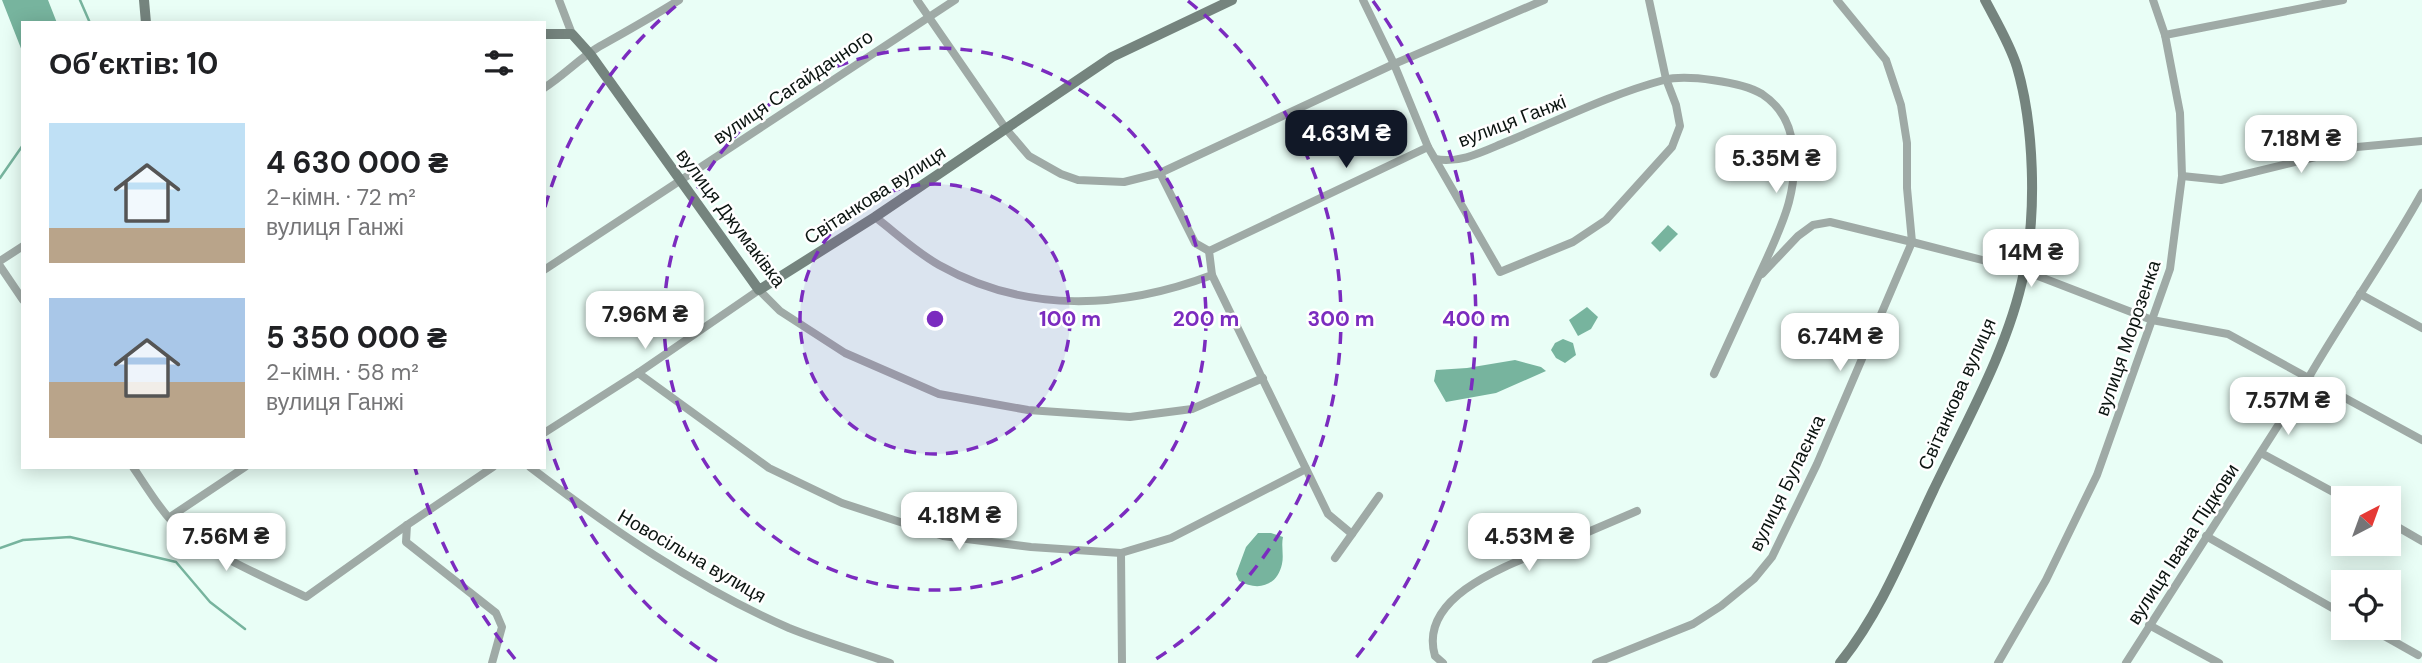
<!DOCTYPE html>
<html lang="uk">
<meta charset="utf-8">
<style>
:root{--surface:#fff;--page:#f2f2f2;--text:#202124;--muted:#757577;--accent:#111827}
body{margin:0;font-family:"DM Sans",sans-serif;background:var(--page);color:var(--text);height:100vh;display:flex;flex-direction:column;font-size:26px;white-space:nowrap}
*{box-sizing:border-box;margin:0}
p{font-size:23px;color:var(--muted)}
.icon{flex:none;width:38px;height:38px;fill:none;stroke:currentColor;stroke-width:2;stroke-linecap:round;stroke-linejoin:round}
.map{position:relative;flex:1;overflow:hidden}
.drawer{position:absolute;left:21px;top:21px;width:525px;height:448px;display:flex;flex-direction:column;background:var(--surface);border-radius:0px;box-shadow:0 4px 18px #0003}
.drawer>*{flex:none}
.needle{width:46px;rotate:41deg}
.fabs{position:absolute;left:2331px;top:486px;display:grid;gap:14px}
.fabs a{display:grid;place-items:center;width:70px;height:70px;border-radius:0px;background:var(--surface);box-shadow:0 4px 18px #0003;font-size:35px}
.price{position:absolute;translate:-50% -60px;padding:0 16px;border-radius:14px;background:#fff;color:#222;font-size:23px;line-height:46px;filter:drop-shadow(0 2px 4px #0008)}
.price::after{content:'';position:absolute;left:50%;top:42px;width:21px;height:16px;margin-left:-10px;background:inherit;clip-path:polygon(0 0,100% 0,50% 100%)}
.price.on{background:var(--accent);color:#fff}
ul{padding:0;list-style:none}
li{display:flex;align-items:center;gap:21px;height:175px;padding:0 28px}
li span{display:grid;place-items:center;flex:none;width:196px;height:140px;border-radius:0px;color:#555}
li>.icon{margin-inline-start:auto}
span .icon{width:84px;height:84px;fill:#fffc;stroke-width:1}
li b{font-size:30px}
h2{display:flex;justify-content:space-between;align-items:center;height:84px;padding:0 28px;font-size:30px}
.map>svg:first-child{display:block}
.water{fill:#77b49e}
.lines{fill:none;stroke-linecap:round;stroke-linejoin:round}
.stream{stroke:#77b49e;stroke-width:2.5}
.street{stroke:#9faaa6;stroke-width:8}
.secondary{stroke:#75847e;stroke-width:10}
.ring{fill:none;stroke:#7b2cbf;stroke-width:3.5;stroke-dasharray:12 9}
.labels{text-anchor:middle;dominant-baseline:central;stroke-width:5;stroke-linejoin:round;paint-order:stroke}
.street-label{font-size:19px;fill:#0c1511;stroke:#fff}
.centre{fill:#7b2cbf;stroke:#fff;stroke-width:3.5}
.ring-label{font-size:21px;text-anchor:middle;font-weight:bold;fill:#7b2cbf;stroke:#fff;stroke-width:5;stroke-linejoin:round;paint-order:stroke}
</style>
<div class="map">
<svg width="2422" height="663" viewBox="0 0 2422 663">
<rect width="100%" height="100%" fill="#e9fef6"/>
<!-- water -->
<g class="water">
<polygon points="2,0 48,0 57,23 23,23 22,51"/>
<polygon points="1668,225 1678,234 1660,252 1651,243"/>
<polygon points="1587,307 1598,317 1591,329 1578,336 1569,320"/>
<polygon points="1563,339 1573,343 1576,355 1565,363 1556,358 1551,350 1555,343"/>
<polygon points="1515,360 1541,367 1546,371 1496,393 1446,402 1434,381 1436,370 1467,368"/>
<path d="M1258,533H1271L1283,537C1281,546 1284,555 1282,564C1277,587 1257,591 1239,581L1236,574L1246,547Z"/>
</g>
<g class="lines">
<!-- stream -->
<g class="stream">
<polyline points="80,0 90,23"/>
<polyline points="0,178 23,145"/>
<polyline points="0,548 23,540 70,537 176,562 210,602 245,629"/>
</g>
<!-- street -->
<g class="street">
<polyline points="559,0 572,34"/>
<polyline points="917,0 1006,129 1029,156 1061,174 1078,180 1124,182 1160,173 1394,64 1544,0"/>
<polyline points="1363,0 1394,64 1428,147"/>
<polyline points="2165,35 2343,0"/>
<path d="M544,88C563,76 579,59 597,48C625,32 652,17 679,0"/>
<polyline points="1435,159 1500,272 1573,242 1606,220 1672,147 1680,126 1676,105 1666,79 1649,0"/>
<polyline points="1160,173 1195,243 1209,251"/>
<polyline points="2182,176 2221,180 2357,147 2422,141"/>
<path d="M875,217C896,233 916,252 939,265C1026,314 1122,309 1212,275L1209,251L1428,147L1435,159C1460,164 1484,151 1506,142C1557,121 1611,94 1664,80C1686,74 1742,82 1762,94C1777,104 1787,118 1791,136C1803,191 1778,233 1756,282C1742,312 1728,343 1714,374"/>
<polyline points="0,261 23,246"/>
<polyline points="0,266 23,300"/>
<polyline points="544,270 955,0"/>
<polyline points="1762,274 1798,236 1813,225 1830,222 1912,242 2025,271 2152,320 2228,334 2422,440"/>
<polyline points="1212,275 1328,514 1352,534"/>
<polyline points="2360,294 2422,328"/>
<polyline points="638,373 769,468 842,503 943,536 1031,547 1121,553 1171,538 1306,469"/>
<polyline points="544,433 638,373 759,290 780,311 845,353 939,394 1028,410 1130,417 1192,409 1263,378"/>
<polyline points="2261,453 2346,499"/>
<path d="M133,467C145,485 166,519 182,531C216,556 268,579 306,597L407,525L493,467"/>
<path d="M530,467C611,529 695,587 789,628C821,641 856,651 890,663"/>
<polyline points="170,517 245,467"/>
<polyline points="2389,522 2422,541"/>
<polyline points="407,525 406,542 496,613 502,627 492,663"/>
<polyline points="2206,536 2343,614"/>
<polyline points="1121,553 1122,663"/>
<polyline points="1335,558 1379,496"/>
<polyline points="2149,625 2219,663"/>
<polyline points="2370,628 2418,655"/>
<path d="M1443,663L1435,656C1417,595 1511,564 1553,547C1581,535 1609,523 1637,511"/>
<polyline points="1596,663 1693,624 1721,606 1754,579 1772,557 1817,464 1912,242 1907,188 1907,143 1901,105 1886,60 1837,0"/>
<polyline points="1998,663 2046,580 2097,475 2170,269 2182,176 2180,113 2165,35 2153,0"/>
<path d="M2126,663L2309,377C2345,315 2387,256 2422,193"/>
</g>
<!-- secondary -->
<g class="secondary">
<polyline points="144,0 146,23"/>
<polyline points="544,34 572,34 590,54 759,290 875,217 1112,57 1232,0"/>
<path d="M1840,663C1881,612 1905,550 1933,491C1966,422 2009,347 2024,272C2037,212 2034,125 2017,67C2010,44 1996,21 1985,0"/>
</g>
</g>
<!-- distance rings -->
<circle cx="935" cy="319" r="135" fill="#7b2cbf" fill-opacity=".12"/>
<g class="ring">
<circle cx="935" cy="319" r="135"/>
<circle cx="935" cy="319" r="271"/>
<path d="M717 661A406 406 0 0 1 545 431M545 207A406 406 0 0 1 682 1M1188 1A406 406 0 0 1 1153 661"/>
<path d="M515 659A541 541 0 0 1 415 468M1373 1A541 541 0 0 1 1355 659"/>
</g>
<g class="labels">
<!-- street labels -->
<g class="street-label">
<text transform="translate(793 87) rotate(-34)">вулиця Сагайдачного</text>
<text transform="translate(1512 121) rotate(-21)">вулиця Ганжі</text>
<text transform="translate(875 195) rotate(-33)">Світанкова вулиця</text>
<text transform="translate(731 218) rotate(53)">вулиця Джумаківка</text>
<text transform="translate(2128 338) rotate(-71)">вулиця Морозенка</text>
<text transform="translate(1957 394) rotate(-66)">Світанкова вулиця</text>
<text transform="translate(1787 483) rotate(-64)">вулиця Булаєнка</text>
<text transform="translate(2183 544) rotate(-57)">вулиця Івана Підкови</text>
<text transform="translate(692 556) rotate(30)">Новосільна вулиця</text>
</g>
</g>
<circle cx="935" cy="319" r="10" class="centre"/>
<g class="ring-label">
<text x="1070" y="326">100 m</text>
<text x="1206" y="326">200 m</text>
<text x="1341" y="326">300 m</text>
<text x="1476" y="326">400 m</text>
</g>
</svg>
<div class="fabs">
<a><svg class="needle" viewBox="-14 -14 28 28"><path d="M0-13l5 13h-10z" fill="#e53935"/><path d="M0 13l5-13h-10z" fill="#757577"/></svg></a>
<a><svg class="icon" aria-label="locate" viewBox="0 0 24 24"><circle cx="12" cy="12" r="6"/><path d="M12 2v4M12 18v4M2 12h4M18 12h4"/></svg></a>
</div>
<b class="price on" style="left:1346px;top:170px">4.63M ₴</b>
<b class="price" style="left:2301px;top:175px">7.18M ₴</b>
<b class="price" style="left:1776px;top:195px">5.35M ₴</b>
<b class="price" style="left:2031px;top:289px">14M ₴</b>
<b class="price" style="left:645px;top:351px">7.96M ₴</b>
<b class="price" style="left:1840px;top:373px">6.74M ₴</b>
<b class="price" style="left:2288px;top:437px">7.57M ₴</b>
<b class="price" style="left:959px;top:552px">4.18M ₴</b>
<b class="price" style="left:226px;top:573px">7.56M ₴</b>
<b class="price" style="left:1529px;top:573px">4.53M ₴</b>
<section class="drawer">
<h2>Об’єктів: 10<svg class="icon" aria-label="filters" viewBox="0 0 24 24"><path d="M4 7h16M4 17h16"/><circle cx="9" cy="7" r="2"/><circle cx="15" cy="17" r="2"/></svg></h2>
<ul>
<li><span style="background:linear-gradient(#bfe0f5 75%,#b9a48a 0)"><svg class="icon" aria-label="home" viewBox="0 0 24 24"><path d="M3 11l9-7 9 7M6 9v11h12V9"/></svg></span><div><b>4 630 000 ₴</b><p>2-кімн. · 72 m²</p><p>вулиця Ганжі</p></div></li>
<li><span style="background:linear-gradient(#a9c7e8 60%,#b9a48a 0)"><svg class="icon" aria-label="home" viewBox="0 0 24 24"><path d="M3 11l9-7 9 7M6 9v11h12V9"/></svg></span><div><b>5 350 000 ₴</b><p>2-кімн. · 58 m²</p><p>вулиця Ганжі</p></div></li>
</ul>
</section>
</div>
